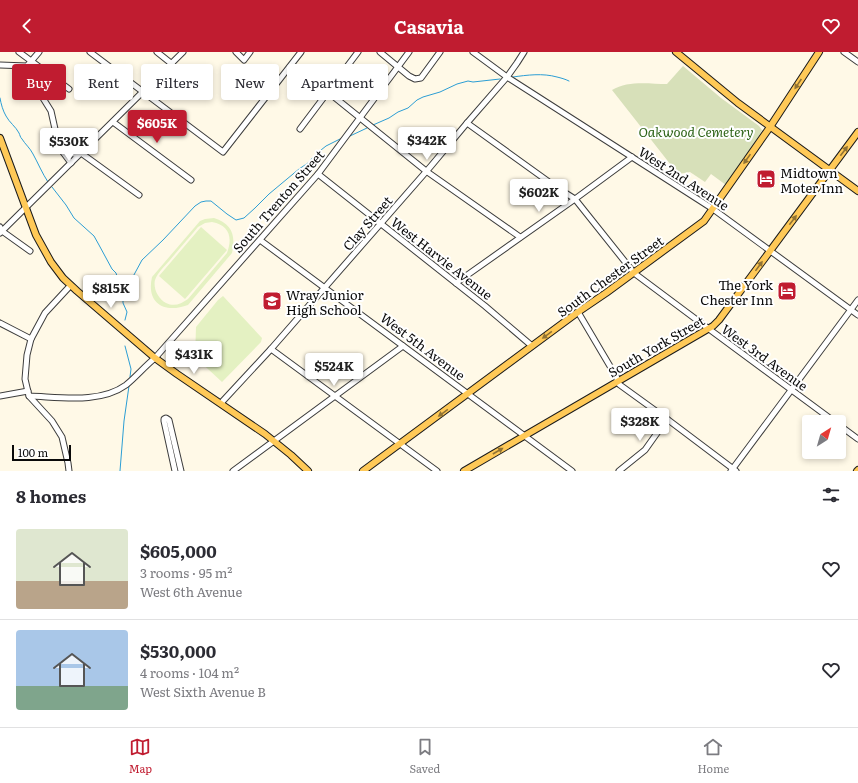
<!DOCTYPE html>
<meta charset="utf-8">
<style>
:root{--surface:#fff;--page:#f2f2f3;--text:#2b2b33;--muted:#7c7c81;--line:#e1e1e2;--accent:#c01c30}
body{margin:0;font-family:Literata,serif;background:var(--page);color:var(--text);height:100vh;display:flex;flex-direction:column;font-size:15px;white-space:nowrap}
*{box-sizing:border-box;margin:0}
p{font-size:13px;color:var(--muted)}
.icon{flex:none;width:22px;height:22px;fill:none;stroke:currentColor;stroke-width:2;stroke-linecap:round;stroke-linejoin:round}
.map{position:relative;height:419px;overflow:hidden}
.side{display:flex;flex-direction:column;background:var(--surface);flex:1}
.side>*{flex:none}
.hud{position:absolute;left:12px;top:12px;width:400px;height:36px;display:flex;gap:8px}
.needle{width:26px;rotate:37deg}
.fabs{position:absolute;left:802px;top:363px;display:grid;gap:8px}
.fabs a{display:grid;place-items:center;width:44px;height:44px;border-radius:4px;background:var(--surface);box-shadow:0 2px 6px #0003;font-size:20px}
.scale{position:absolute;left:12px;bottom:10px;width:59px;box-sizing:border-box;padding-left:4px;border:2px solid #0a0a0a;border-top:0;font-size:11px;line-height:14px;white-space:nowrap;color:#0a0a0a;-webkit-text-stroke:3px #fff;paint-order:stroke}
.price{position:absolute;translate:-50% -34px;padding:0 9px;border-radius:4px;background:#fff;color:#222;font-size:13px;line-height:26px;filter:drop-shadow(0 1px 2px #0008)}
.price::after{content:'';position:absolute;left:50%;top:24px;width:12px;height:9px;margin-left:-6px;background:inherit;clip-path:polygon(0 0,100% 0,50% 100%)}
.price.selected{background:var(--accent);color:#fff}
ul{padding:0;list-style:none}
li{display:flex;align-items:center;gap:12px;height:100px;padding:0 16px}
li+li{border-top:1px solid var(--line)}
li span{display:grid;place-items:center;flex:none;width:112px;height:80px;border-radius:4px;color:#555}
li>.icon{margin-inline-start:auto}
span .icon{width:48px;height:48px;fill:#fffc;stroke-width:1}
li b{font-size:17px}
h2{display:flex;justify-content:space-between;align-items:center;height:48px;padding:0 16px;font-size:17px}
.chip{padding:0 14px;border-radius:4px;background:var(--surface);box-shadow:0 2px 6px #0003;font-size:14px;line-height:36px}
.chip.selected{background:var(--accent);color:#fff}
header{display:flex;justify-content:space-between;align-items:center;height:52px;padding:0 16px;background:var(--accent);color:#fff;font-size:18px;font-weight:700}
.dock{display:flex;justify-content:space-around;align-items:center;height:56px;border-top:1px solid var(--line);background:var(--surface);font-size:11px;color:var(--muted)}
.dock a{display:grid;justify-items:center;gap:2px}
.dock .selected{color:var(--accent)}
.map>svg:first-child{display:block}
.cemetery{fill:#d7e0b9}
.pitch{fill:#e4f1c2;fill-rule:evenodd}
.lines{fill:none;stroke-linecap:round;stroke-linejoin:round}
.stream{stroke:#2c9ed4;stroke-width:1}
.minor-casing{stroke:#3d3d3d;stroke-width:7}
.major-casing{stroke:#1b1b1b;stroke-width:8}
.minor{stroke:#fff;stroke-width:5}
.major{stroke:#ffc957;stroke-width:6}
.oneway{fill:#917334}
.labels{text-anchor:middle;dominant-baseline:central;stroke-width:4;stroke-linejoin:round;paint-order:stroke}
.park-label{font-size:13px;font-style:italic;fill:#2e6418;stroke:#fff}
.poi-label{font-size:13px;fill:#0a0a0a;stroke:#fff;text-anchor:start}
.street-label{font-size:13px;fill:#0a0a0a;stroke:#fff}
</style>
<header><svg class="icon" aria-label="back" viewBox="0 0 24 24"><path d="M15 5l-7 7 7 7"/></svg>Casavia<svg class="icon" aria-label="heart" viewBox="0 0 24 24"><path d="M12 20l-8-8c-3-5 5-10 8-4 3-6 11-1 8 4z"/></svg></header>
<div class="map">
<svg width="858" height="419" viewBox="0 0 858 419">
<rect width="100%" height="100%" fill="#fff9e7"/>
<!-- cemetery -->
<path class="cemetery" d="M683,14L721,46L759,74L762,78L760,82L726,133L711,122L705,130L690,120L678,122L612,38C628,28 650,32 667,32Z"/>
<!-- pitch -->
<g class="pitch">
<path d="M214,166C232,172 236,183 232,201L188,253C164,262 146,251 152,225L200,169L205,167ZM212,170C229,173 233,185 227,201L188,247C181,252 174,255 166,251C158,247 153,236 155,228C158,220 165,214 170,208C179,197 189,186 198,175L205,171Z"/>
<polygon points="201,175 227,198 185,247 159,224"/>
<polygon points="223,244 262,286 261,290 222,330 195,305 196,275 218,248"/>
</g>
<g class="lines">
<!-- stream -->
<g class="stream">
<path d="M513,25C527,23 543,21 557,25C561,26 565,27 569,29"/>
<path d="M0,46C1,52 3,59 6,64C9,70 16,75 19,81C20,83 20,85 22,87C25,92 30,96 33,102C38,111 42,121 48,130"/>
<polyline points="373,73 389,66 398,60 408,56 417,48 423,45 440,40 457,32 468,29 473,30 500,27"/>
<polyline points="350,84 367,76"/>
<polyline points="52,135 66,153 74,166 94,184 99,193 112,217 116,221 119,231 121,245 123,248 123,251 127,260 125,268"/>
<polyline points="123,248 129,232 142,208 163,188 195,154 201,150 206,149 211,149 227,162 236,168 244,166 255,156 269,142 299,117 308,111 316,102 326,94 340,87"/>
<polyline points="125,294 131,317 130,325"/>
<polyline points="120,419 124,369 129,334"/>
</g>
<!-- minor casing -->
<g class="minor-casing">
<g id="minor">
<polyline points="19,0 69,37"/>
<polyline points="90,0 223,100 301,0"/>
<polyline points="157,0 172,12"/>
<polyline points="236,0 244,8 250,0"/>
<polyline points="380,0 409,24 415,27 421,26 440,0"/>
<polyline points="473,0 507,25 713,157 858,263"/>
<polyline points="844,0 858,10"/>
<polyline points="0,13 27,14 39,0"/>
<polyline points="53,25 41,43 51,59 59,95 71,111"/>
<polyline points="328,40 426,119 520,185"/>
<polyline points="113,70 191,128"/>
<polyline points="467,71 556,135 575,147 634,221 709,277 835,370"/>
<polyline points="300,77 358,0"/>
<polyline points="62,98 73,102 81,101 139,143"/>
<polyline points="318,122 485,254 532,294"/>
<polyline points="0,175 2,179 30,199"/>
<polyline points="0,181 183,0"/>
<polyline points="260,188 572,419"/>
<polyline points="456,231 575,147 632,105"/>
<polyline points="578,260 617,326 617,330 620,333 667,367 736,419"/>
<polyline points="0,271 31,287"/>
<polyline points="271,297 437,419"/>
<polyline points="0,344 28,339"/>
<path d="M29,344C60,345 100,352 126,333C136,325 145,314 155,306L318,122L409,0"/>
<polyline points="221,351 271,297 431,114 467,71 507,25 517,11 524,0"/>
<polyline points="839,373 858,387"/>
<polyline points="69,419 68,411 62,385 52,369 29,344 25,327 27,303 31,287 45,261 70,234"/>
<polyline points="175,419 164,369 164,367 166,366 169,368 181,419"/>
<polyline points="233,419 403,294"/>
<polyline points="619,419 645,398 667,367"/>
<polyline points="731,419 858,248"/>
</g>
</g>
<!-- major casing -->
<g class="major-casing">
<g id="major">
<polyline points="676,0 738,51 858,139"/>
<polyline points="0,86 36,183 51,210 63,226 77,239 155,306 177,322 265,382 291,403 308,419"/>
<polyline points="363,419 578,260 606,241 704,169 770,75 819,0"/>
<polyline points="464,419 713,274 719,268 858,80"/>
<polyline points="857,419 858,418"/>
</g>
</g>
<!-- minor -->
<use href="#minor" class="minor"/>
<!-- major -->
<use href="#major" class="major"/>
</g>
<!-- one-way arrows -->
<defs><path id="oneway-solid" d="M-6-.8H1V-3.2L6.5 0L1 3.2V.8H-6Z"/></defs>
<g class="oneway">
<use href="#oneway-solid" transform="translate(798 32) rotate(124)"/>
<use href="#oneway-solid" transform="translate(844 99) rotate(-53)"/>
<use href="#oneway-solid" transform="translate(747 107) rotate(125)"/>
<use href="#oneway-solid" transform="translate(793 168) rotate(-53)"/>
<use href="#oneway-solid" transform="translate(759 214) rotate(-54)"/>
<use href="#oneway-solid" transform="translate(547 283) rotate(144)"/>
<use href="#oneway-solid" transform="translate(443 361) rotate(144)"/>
<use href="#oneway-solid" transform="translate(498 399) rotate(-30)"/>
</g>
<!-- icons -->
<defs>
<g id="hotel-square" transform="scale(1)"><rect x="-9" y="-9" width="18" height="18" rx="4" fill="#c01c30" stroke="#fff"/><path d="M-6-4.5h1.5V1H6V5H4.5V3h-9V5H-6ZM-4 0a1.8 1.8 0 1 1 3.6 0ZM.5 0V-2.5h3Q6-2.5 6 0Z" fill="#fff"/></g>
<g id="school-square" transform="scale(1)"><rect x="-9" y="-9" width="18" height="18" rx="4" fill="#c01c30" stroke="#fff"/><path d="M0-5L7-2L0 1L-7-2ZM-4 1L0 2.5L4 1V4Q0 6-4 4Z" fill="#fff"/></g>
</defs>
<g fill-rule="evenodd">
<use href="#hotel-square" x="766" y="127"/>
<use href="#hotel-square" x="787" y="239"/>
<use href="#school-square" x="272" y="249"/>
</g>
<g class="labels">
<!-- park labels -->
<g class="park-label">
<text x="696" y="79">Oakwood Cemetery</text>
</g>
<!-- poi labels -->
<g class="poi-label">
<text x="780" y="120">Midtown<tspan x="780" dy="15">Moter Inn</tspan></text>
<text x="773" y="232" text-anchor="end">The York<tspan x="773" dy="15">Chester Inn</tspan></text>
<text x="286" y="242">Wray Junior<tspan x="286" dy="15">High School</tspan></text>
</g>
<!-- street labels -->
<g class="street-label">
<text transform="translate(684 126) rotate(33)">West 2nd Avenue</text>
<text transform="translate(278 149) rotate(-49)">South Trenton Street</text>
<text transform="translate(367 171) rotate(-49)">Clay Street</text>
<text transform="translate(442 206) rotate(38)">West Harvie Avenue</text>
<text transform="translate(610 224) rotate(-36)">South Chester Street</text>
<text transform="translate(423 294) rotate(37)">West 5th Avenue</text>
<text transform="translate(656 294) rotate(-30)">South York Street</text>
<text transform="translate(765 305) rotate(36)">West 3rd Avenue</text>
</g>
</g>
</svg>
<div class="fabs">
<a><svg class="needle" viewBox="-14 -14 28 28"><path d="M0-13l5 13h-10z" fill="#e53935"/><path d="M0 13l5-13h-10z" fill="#7c7c81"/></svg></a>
</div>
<div class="scale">100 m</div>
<b class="price selected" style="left:157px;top:92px">$605K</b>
<b class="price" style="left:427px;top:109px">$342K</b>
<b class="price" style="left:69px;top:110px">$530K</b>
<b class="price" style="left:539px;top:161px">$602K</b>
<b class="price" style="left:111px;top:257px">$815K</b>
<b class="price" style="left:194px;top:323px">$431K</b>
<b class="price" style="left:334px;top:335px">$524K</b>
<b class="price" style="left:640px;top:390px">$328K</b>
<div class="hud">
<a class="chip selected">Buy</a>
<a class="chip">Rent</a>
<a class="chip">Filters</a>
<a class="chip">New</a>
<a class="chip">Apartment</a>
</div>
</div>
<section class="side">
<h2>8 homes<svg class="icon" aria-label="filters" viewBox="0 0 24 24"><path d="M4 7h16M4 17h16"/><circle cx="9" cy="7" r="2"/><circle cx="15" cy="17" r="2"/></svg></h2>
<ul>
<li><span style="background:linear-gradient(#dfe7d0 65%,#b9a48a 0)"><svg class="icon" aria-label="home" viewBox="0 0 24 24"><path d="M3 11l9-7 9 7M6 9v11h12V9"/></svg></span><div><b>$605,000</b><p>3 rooms · 95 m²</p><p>West 6th Avenue</p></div><svg class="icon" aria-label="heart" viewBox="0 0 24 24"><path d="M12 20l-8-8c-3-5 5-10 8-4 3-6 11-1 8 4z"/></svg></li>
<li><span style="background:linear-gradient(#a9c7e8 70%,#7fa58c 0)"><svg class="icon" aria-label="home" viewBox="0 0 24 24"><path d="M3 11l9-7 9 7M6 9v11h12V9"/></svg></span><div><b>$530,000</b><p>4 rooms · 104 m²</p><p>West Sixth Avenue B</p></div><svg class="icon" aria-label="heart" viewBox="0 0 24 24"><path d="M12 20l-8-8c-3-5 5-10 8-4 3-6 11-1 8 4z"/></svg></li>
</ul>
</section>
<nav class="dock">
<a class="selected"><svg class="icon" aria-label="map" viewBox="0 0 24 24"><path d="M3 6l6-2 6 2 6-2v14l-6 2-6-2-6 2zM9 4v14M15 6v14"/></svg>Map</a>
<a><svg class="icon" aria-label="saved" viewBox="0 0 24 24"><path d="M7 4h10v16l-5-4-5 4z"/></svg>Saved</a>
<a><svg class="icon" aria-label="home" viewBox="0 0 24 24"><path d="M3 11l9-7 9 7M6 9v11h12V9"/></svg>Home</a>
</nav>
